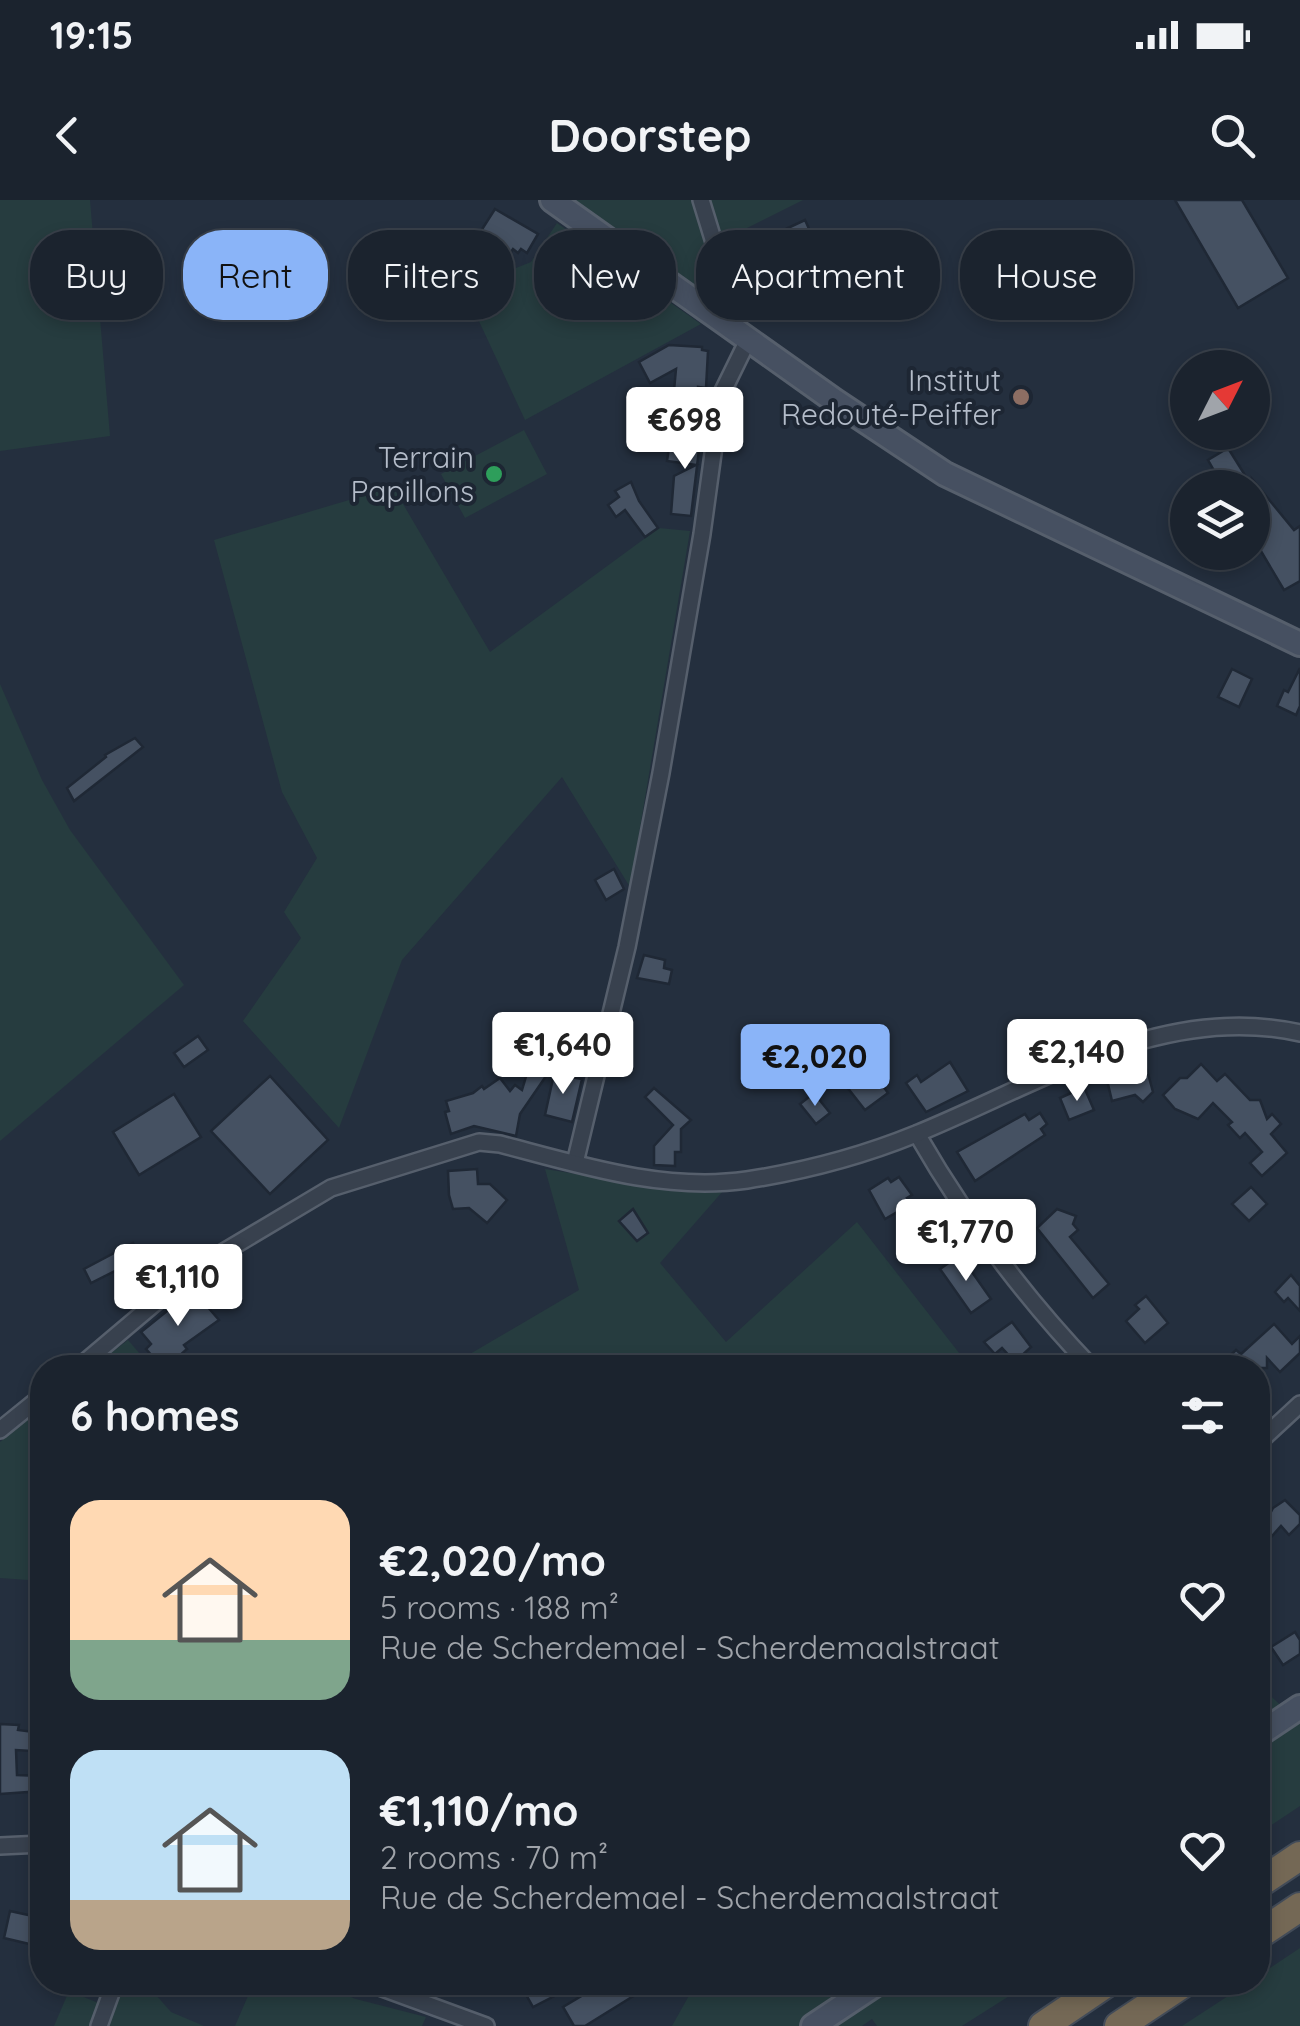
<!DOCTYPE html>
<meta charset="utf-8">
<style>
:root{--surface:#1b232e;--page:#242b36;--text:#f1f3f6;--muted:#a0a4aa;--line:#39404a;--accent:#8ab4f8}
body{margin:0;font-family:Quicksand,sans-serif;background:var(--page);color:var(--text);height:100vh;display:flex;flex-direction:column;font-size:38px;white-space:nowrap}
*{box-sizing:border-box;margin:0}
p{font-size:32px;color:var(--muted)}
.icon{flex:none;width:55px;height:55px;fill:none;stroke:currentColor;stroke-width:2;stroke-linecap:round;stroke-linejoin:round}
.map{position:relative;flex:1;overflow:hidden}
.details{position:absolute;left:30px;top:1155px;width:1240px;height:640px;display:flex;flex-direction:column;background:var(--surface);border-radius:40px;box-shadow:0 5px 15px #0003,0 0 0 2px var(--line)}
.details>*{flex:none}
.top-card{position:absolute;left:30px;top:30px;width:1240px;height:90px;display:flex;gap:20px}
.needle{width:65px;rotate:48deg}
.controls{position:absolute;left:1170px;top:150px;display:grid;gap:20px}
.controls a{display:grid;place-items:center;width:100px;height:100px;border-radius:50%;background:var(--surface);box-shadow:0 5px 15px #0003,0 0 0 2px var(--line);font-size:50px}
.price{position:absolute;translate:-50% -85px;padding:0 22px;border-radius:10px;background:#fff;color:#222;font-size:32px;line-height:65px;filter:drop-shadow(0 2px 5px #0008)}
.price::after{content:'';position:absolute;left:50%;top:60px;width:30px;height:22px;margin-left:-15px;background:inherit;clip-path:polygon(0 0,100% 0,50% 100%)}
.price.selected{background:var(--accent);color:#111}
ul{padding:0;list-style:none}
li{display:flex;align-items:center;gap:30px;height:250px;padding:0 40px}
li span{display:grid;place-items:center;flex:none;width:280px;height:200px;border-radius:30px;color:#555}
li>.icon{margin-inline-start:auto}
span .icon{width:120px;height:120px;fill:#fffc;stroke-width:1}
li b{font-size:42px}
h2{display:flex;justify-content:space-between;align-items:center;height:120px;padding:0 40px;font-size:42px}
.pill{padding:0 35px;border-radius:40px;background:var(--surface);box-shadow:0 5px 15px #0003,0 0 0 2px var(--line);font-size:35px;line-height:90px}
.pill.selected{background:var(--accent);color:#111}
.status{display:flex;justify-content:space-between;align-items:center;height:70px;padding:0 50px;background:var(--surface);direction:ltr}
.status svg{height:28px;fill:currentColor}
header{display:flex;justify-content:space-between;align-items:center;height:130px;padding:0 40px;background:var(--surface);font-size:45px;font-weight:800}
.map>svg:first-child{display:block}
.green{fill:#263c3f}
.building{fill:#455162;stroke:#1f2835;stroke-width:2.5}
.lines{fill:none;stroke-linecap:round;stroke-linejoin:round}
.street-casing{stroke:#565f6c;stroke-width:20}
.secondary-casing{stroke:#565f6c;stroke-width:28}
.highway-casing{stroke:#434c59;stroke-width:32}
.street{stroke:#38414e;stroke-width:15}
.secondary{stroke:#465061;stroke-width:22}
.highway{stroke:#746855;stroke-width:28}
.education-dot{fill:#8d6e63;stroke:#1d2633;stroke-width:4}
.leisure-dot{fill:#2e9e5b;stroke:#1d2633;stroke-width:4}
.labels{text-anchor:middle;dominant-baseline:central;stroke-width:8;stroke-linejoin:round;paint-order:stroke}
.poi-label{font-size:30px;fill:#b4bcc9;stroke:#1d2633;text-anchor:end}
</style>
<div class="status"><b>19:15</b><svg viewBox="0 0 49 12"><path d="M0 12V9h3v3zM5 12V6h3v6zM10 12V3h3v9zM15 12V0h3v12zM26 1h20v11H26zM47 4h2v5h-2z"/></svg></div>
<header><svg class="icon" aria-label="back" viewBox="0 0 24 24"><path d="M15 5l-7 7 7 7"/></svg>Doorstep<svg class="icon" aria-label="search" viewBox="0 0 24 24"><circle cx="10" cy="10" r="6"/><path d="M15 15l6 6"/></svg></header>
<div class="map">
<svg width="1300" height="1826" viewBox="0 0 1300 1826">
<rect width="100%" height="100%" fill="#242f3e"/>
<!-- green -->
<g class="green">
<polygon points="0,0 90,0 110,236 0,251"/>
<polygon points="574,0 698,0 721,91 711,97"/>
<polygon points="709,0 803,0 719,42"/>
<polygon points="557,23 701,124 525,220 464,89 531,62"/>
<polygon points="524,230 547,274 465,318 441,274"/>
<polygon points="393,287 490,452 659,328 690,331 630,687 562,577 402,760 339,928 243,821 301,738 284,712 317,658 282,592 214,340"/>
<polygon points="0,484 42,580 70,630 184,785 0,941"/>
<polygon points="545,969 658,987 717,987 723,991 660,1063 726,1142 857,1022 970,1167 446,1168 579,1090"/>
<polygon points="128,1140 151,1167 93,1167"/>
<polygon points="42,1208 42,1381 0,1378 0,1242"/>
<polygon points="1258,1484 1295,1519 1300,1516 1300,1606 1258,1634"/>
<polygon points="1300,1748 1300,1826 1182,1826 1248,1783 1258,1782 1258,1776"/>
<polygon points="150,1782 148,1786 171,1812 204,1826 54,1826 69,1791 113,1809 124,1783"/>
<polygon points="254,1782 312,1783 356,1799 426,1817 422,1826 235,1826"/>
<polygon points="696,1783 1030,1783 962,1826 877,1826 872,1819 862,1826 672,1826"/>
</g>
<!-- building -->
<g class="building">
<polygon points="1175,0 1242,0 1288,78 1238,108"/>
<polygon points="495,9 538,34 527,53 521,49 518,53 513,49 511,52 479,34"/>
<polygon points="805,20 815,42 739,76 730,55"/>
<polygon points="669,145 702,147 702,150 708,151 706,188 698,187 695,214 672,212 676,169 650,183 639,162"/>
<polygon points="682,231 701,233 691,316 671,314 674,276 696,265 667,261 670,241 681,242"/>
<polygon points="1228,248 1243,272 1252,288 1224,288 1208,260"/>
<polygon points="1252,279 1294,330 1300,326 1300,381 1284,390 1252,336"/>
<polygon points="631,282 639,301 658,328 645,337 625,310 616,317 608,305 619,297 615,291"/>
<polygon points="1300,468 1300,506 1296,515 1277,506 1284,490 1288,492"/>
<polygon points="1232,469 1252,479 1239,507 1218,497"/>
<polygon points="135,538 143,547 74,601 67,588 106,557 105,555"/>
<polygon points="614,669 624,689 606,700 595,680"/>
<polygon points="644,755 665,760 664,768 672,770 669,784 637,778"/>
<polygon points="198,836 208,850 184,867 174,853"/>
<polygon points="531,860 553,866 520,914 516,936 474,926 451,934 445,912 449,911 446,901 473,893 482,886 484,889 500,878 510,891 515,885 522,890"/>
<polygon points="950,862 968,891 926,912 906,883 917,875 921,882"/>
<polygon points="1201,864 1217,881 1225,874 1250,900 1260,900 1267,919 1272,914 1281,924 1271,934 1287,953 1262,976 1250,963 1262,952 1245,933 1240,938 1228,925 1232,922 1213,903 1198,919 1175,909 1163,895 1180,878 1187,878"/>
<polygon points="861,869 864,873 871,869 888,893 865,910 843,882"/>
<polygon points="1133,870 1134,873 1147,870 1153,892 1143,902 1135,895 1112,901 1107,880"/>
<polygon points="554,874 582,879 572,922 545,915"/>
<polygon points="270,876 328,940 270,994 211,931"/>
<polygon points="1084,887 1094,910 1069,920 1060,898"/>
<polygon points="654,888 691,920 681,929 681,952 675,952 675,966 654,965 654,946 673,925 645,897"/>
<polygon points="814,893 830,913 816,924 800,904"/>
<polygon points="174,894 201,937 139,975 113,932"/>
<polygon points="1040,913 1047,924 1041,929 1045,935 975,981 957,952 1025,914 1029,920"/>
<polygon points="477,969 478,984 490,984 507,1000 487,1023 469,1008 453,1009 449,995 448,971"/>
<polygon points="899,977 912,995 907,998 911,1004 885,1019 869,990 888,978 891,982"/>
<polygon points="1251,987 1267,1004 1249,1021 1232,1004"/>
<polygon points="633,1009 648,1033 637,1041 619,1021"/>
<polygon points="1057,1009 1076,1016 1073,1024 1078,1030 1070,1037 1109,1084 1093,1098 1037,1028"/>
<polygon points="133,1043 141,1058 91,1083 84,1069"/>
<polygon points="960,1055 991,1099 971,1113 940,1069"/>
<polygon points="1291,1075 1300,1086 1300,1111 1288,1098 1284,1102 1275,1092"/>
<polygon points="193,1090 219,1120 184,1145 187,1149 167,1167 162,1167 146,1149 151,1144 141,1132"/>
<polygon points="1146,1096 1168,1123 1145,1143 1126,1121 1139,1109 1135,1105"/>
<polygon points="1012,1122 1031,1147 1015,1162 1002,1148 995,1154 984,1142"/>
<polygon points="1274,1124 1292,1144 1300,1136 1300,1153 1280,1172 1267,1158 1267,1168 1217,1168 1236,1150 1241,1154"/>
<polygon points="1285,1300 1300,1315 1300,1324 1289,1335 1281,1326 1258,1352 1258,1337 1273,1308"/>
<polygon points="1295,1432 1300,1440 1300,1454 1283,1465 1271,1447"/>
<polygon points="0,1524 19,1525 18,1530 34,1532 32,1551 16,1550 17,1575 42,1576 42,1591 0,1594"/>
<polygon points="10,1711 42,1718 42,1747 4,1738"/>
<polygon points="519,1782 559,1782 564,1791 533,1807"/>
<polygon points="605,1782 656,1782 585,1826 574,1826 563,1807"/>
</g>
<g class="lines">
<!-- street casing -->
<g class="street-casing">
<g id="street">
<polyline points="701,0 732,101"/>
<path d="M719,119C745,84 786,70 824,50"/>
<path d="M917,934C966,1019 1024,1097 1092,1168"/>
<polyline points="575,963 627,747 661,573 702,334 721,195 748,140"/>
<path d="M78,1168L195,1069L331,988L479,942L500,944C580,965 664,992 747,980C805,971 862,956 916,934C1037,885 1163,802 1300,833"/>
<polyline points="0,1230 42,1196"/>
<polyline points="1258,1243 1300,1204"/>
<polyline points="0,1646 42,1644"/>
<polyline points="366,1782 486,1826"/>
<polyline points="99,1826 115,1782"/>
</g>
</g>
<!-- secondary casing -->
<g class="secondary-casing">
<g id="secondary">
<polyline points="552,0 835,201 945,274 1300,444"/>
<polyline points="1258,1535 1300,1507"/>
<polyline points="813,1826 879,1782"/>
</g>
</g>
<!-- highway casing -->
<g class="highway-casing">
<g id="highway">
<polyline points="1258,1684 1300,1656"/>
<polyline points="1258,1735 1300,1707"/>
<polyline points="1043,1826 1108,1782"/>
<polyline points="1119,1826 1185,1782"/>
</g>
</g>
<!-- street -->
<use href="#street" class="street"/>
<!-- secondary -->
<use href="#secondary" class="secondary"/>
<!-- highway -->
<use href="#highway" class="highway"/>
</g>
<!-- markers -->
<circle class="education-dot" cx="1021" cy="197" r="10"/>
<circle class="leisure-dot" cx="494" cy="274" r="10"/>
<g class="labels">
<!-- poi labels -->
<g class="poi-label">
<text x="1001" y="180">Institut<tspan x="1001" dy="34">Redouté-Peiffer</tspan></text>
<text x="474" y="257">Terrain<tspan x="474" dy="34">Papillons</tspan></text>
</g>
</g>
</svg>
<div class="controls">
<a><svg class="needle" viewBox="-14 -14 28 28"><path d="M0-13l5 13h-10z" fill="#e53935"/><path d="M0 13l5-13h-10z" fill="#a0a4aa"/></svg></a>
<a><svg class="icon" aria-label="layers" viewBox="0 0 24 24"><path d="M12 4l9 5-9 5-9-5zM3 14l9 5 9-5"/></svg></a>
</div>
<b class="price" style="left:685px;top:272px">€698</b>
<b class="price" style="left:563px;top:897px">€1,640</b>
<b class="price" style="left:1077px;top:904px">€2,140</b>
<b class="price selected" style="left:815px;top:909px">€2,020</b>
<b class="price" style="left:966px;top:1084px">€1,770</b>
<b class="price" style="left:178px;top:1129px">€1,110</b>
<div class="top-card">
<a class="pill">Buy</a>
<a class="pill selected">Rent</a>
<a class="pill">Filters</a>
<a class="pill">New</a>
<a class="pill">Apartment</a>
<a class="pill">House</a>
</div>
<section class="details">
<h2>6 homes<svg class="icon" aria-label="filters" viewBox="0 0 24 24"><path d="M4 7h16M4 17h16"/><circle cx="9" cy="7" r="2"/><circle cx="15" cy="17" r="2"/></svg></h2>
<ul>
<li><span style="background:linear-gradient(#ffd9b3 70%,#7fa58c 0)"><svg class="icon" aria-label="home" viewBox="0 0 24 24"><path d="M3 11l9-7 9 7M6 9v11h12V9"/></svg></span><div><b>€2,020/mo</b><p>5 rooms · 188 m²</p><p>Rue de Scherdemael - Scherdemaalstraat</p></div><svg class="icon" aria-label="heart" viewBox="0 0 24 24"><path d="M12 20l-8-8c-3-5 5-10 8-4 3-6 11-1 8 4z"/></svg></li>
<li><span style="background:linear-gradient(#bfe0f5 75%,#b9a48a 0)"><svg class="icon" aria-label="home" viewBox="0 0 24 24"><path d="M3 11l9-7 9 7M6 9v11h12V9"/></svg></span><div><b>€1,110/mo</b><p>2 rooms · 70 m²</p><p>Rue de Scherdemael - Scherdemaalstraat</p></div><svg class="icon" aria-label="heart" viewBox="0 0 24 24"><path d="M12 20l-8-8c-3-5 5-10 8-4 3-6 11-1 8 4z"/></svg></li>
</ul>
</section>
</div>
